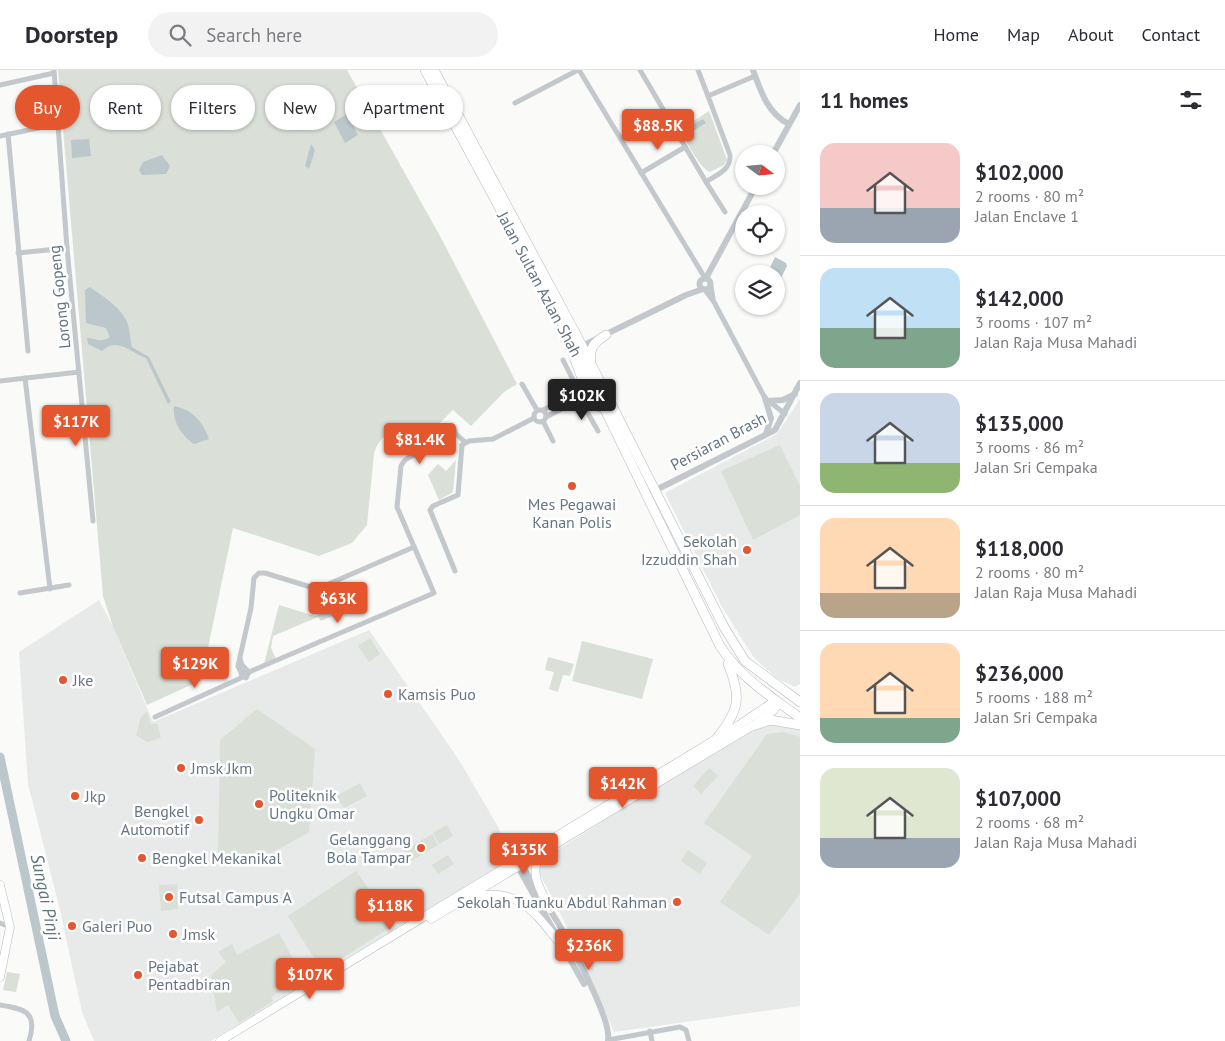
<!DOCTYPE html>
<meta charset="utf-8">
<style>
:root{--surface:#fff;--page:#f2f2f3;--text:#2b2b33;--muted:#7c7c81;--line:#e1e1e2;--accent:#e4572e}
body{margin:0;font-family:"PT Sans",sans-serif;background:var(--page);color:var(--text);height:100vh;display:flex;flex-direction:column;font-size:19px;white-space:nowrap}
*{box-sizing:border-box;margin:0}
p{font-size:16px;color:var(--muted)}
.icon{flex:none;width:28px;height:28px;fill:none;stroke:currentColor;stroke-width:2;stroke-linecap:round;stroke-linejoin:round}
.map{position:relative;flex:1;overflow:hidden}
.panel{display:flex;flex-direction:column;background:var(--surface);width:425px}
.panel>*{flex:none}
.banner{position:absolute;left:15px;top:15px;width:475px;height:45px;display:flex;gap:10px}
.needle{width:32px;rotate:106deg}
.buttons{position:absolute;left:735px;top:75px;display:grid;gap:10px}
.buttons a{display:grid;place-items:center;width:50px;height:50px;border-radius:50%;background:var(--surface);box-shadow:0 1px 4px #0004;font-size:25px}
.price{position:absolute;translate:-50% -42px;padding:0 11px;border-radius:5px;background:var(--accent);color:#fff;font-size:16px;line-height:32px;filter:drop-shadow(0 1px 2px #0008)}
.price::after{content:'';position:absolute;left:50%;top:30px;width:15px;height:11px;margin-left:-8px;background:inherit;clip-path:polygon(0 0,100% 0,50% 100%)}
.price.active{background:#222;color:#fff}
ul{padding:0;list-style:none}
li{display:flex;align-items:center;gap:15px;height:125px;padding:0 20px}
li+li{border-top:1px solid var(--line)}
li span{display:grid;place-items:center;flex:none;width:140px;height:100px;border-radius:15px;color:#555}
li>.icon{margin-inline-start:auto}
span .icon{width:60px;height:60px;fill:#fffc;stroke-width:1}
li b{font-size:21px}
h2{display:flex;justify-content:space-between;align-items:center;height:60px;padding:0 20px;font-size:21px}
.chip{padding:0 18px;border-radius:22px;background:var(--surface);box-shadow:0 1px 4px #0004;font-size:18px;line-height:45px}
.chip.active{background:var(--accent);color:#fff}
header{display:flex;align-items:center;gap:30px;box-sizing:border-box;height:70px;padding:0 25px;background:var(--surface);border-bottom:1px solid var(--line)}
header strong{font-size:24px}
nav{display:flex;gap:28px;margin-inline-start:auto;font-size:18px}
.search{width:350px;height:45px;background:var(--page);display:flex;align-items:center;gap:12px;box-sizing:border-box;padding:0 18px;border-radius:28px;color:var(--muted);font-size:19px}
main{display:flex;flex:1;min-height:0}
.map>svg:first-child{display:block}
.built{fill:#e8e9e9}
.green{fill:#dadfd7}
.water{fill:#bbc7cb}
.lines{fill:none;stroke-linecap:round;stroke-linejoin:round}
.river{stroke:#bbc7cb;stroke-width:9}
.secondary-casing{stroke:#b3babf;stroke-width:9}
.primary-casing{stroke:#b5babe;stroke-width:10}
.minor{stroke:#c3c8cc;stroke-width:5}
.tertiary{stroke:#c3c8cc;stroke-width:6}
.secondary{stroke:#fff;stroke-width:8}
.primary{stroke:#fff;stroke-width:9}
.poi-dot{fill:#e4572e;stroke:#fff;stroke-width:2}
.labels{text-anchor:middle;dominant-baseline:central;stroke-width:5;stroke-linejoin:round;paint-order:stroke}
.street-label{font-size:16px;fill:#657683;stroke:#fff}
.poi-label{font-size:16px;fill:#657683;stroke:#fff;text-anchor:start}
.water-label{font-size:18px;font-style:italic;fill:#60757c;stroke:#fff}
</style>
<header>
<strong>Doorstep</strong>
<div class="search"><svg class="icon" aria-label="search" viewBox="0 0 24 24"><circle cx="10" cy="10" r="6"/><path d="M15 15l6 6"/></svg>Search here</div>
<nav><a>Home</a><a>Map</a><a>About</a><a>Contact</a></nav>
</header>
<main>
<div class="map">
<svg width="800" height="971" viewBox="0 0 800 971">
<rect width="100%" height="100%" fill="#fafaf8"/>
<!-- built -->
<g class="built">
<polygon points="800,329 800,614 795,617 778,609 754,588 722,537 665,423 777,364"/>
<polygon points="99,530 113,557 153,652 369,560 459,690 497,755 512,788 211,971 94,971 82,942 60,840 28,714 19,582"/>
<polygon points="774,653 800,657 800,936 614,962 586,901 585,886 594,878 590,866 578,867 570,863 539,802 546,787 742,664 764,654"/>
</g>
<!-- green -->
<g class="green">
<path d="M58,0H347L440,166L517,314L504,322L471,356L453,340C448,344 443,351 438,354C415,365 385,348 374,384L367,455L352,473L319,486L233,458L203,602L195,613L147,635L113,557L103,526Z"/>
<path d="M709,41L727,90L724,95L710,102C700,99 686,70 680,60Z"/>
<polygon points="780,375 800,416 800,445 753,470 721,401"/>
<polygon points="456,390 453,422 439,430 428,405 438,394 446,401"/>
<polygon points="323,521 333,546 321,551 318,547 273,566 271,578 276,589 264,594 279,535 315,546 318,545 322,529 320,523"/>
<polygon points="370,568 380,584 369,592 358,576"/>
<polygon points="582,571 653,589 642,629 572,611"/>
<polygon points="548,587 574,594 570,606 563,605 558,622 549,619 554,602 545,600"/>
<polygon points="257,639 315,679 309,762 263,788 218,787 220,670"/>
<polygon points="147,642 151,655 157,653 161,668 147,672 136,665 141,647"/>
<polygon points="784,662 800,667 800,824 769,865 720,832 752,786 704,753 767,664"/>
<polygon points="709,698 718,706 701,724 693,716"/>
<polygon points="360,713 367,726 344,738 337,726"/>
<polygon points="447,755 453,766 439,774 433,763"/>
<polygon points="432,764 438,775 411,791 404,781"/>
<polygon points="688,780 707,793 700,804 681,791"/>
<polygon points="448,785 454,794 438,804 432,795"/>
<polygon points="356,801 394,855 322,901 288,846"/>
<polygon points="177,814 178,839 161,841 159,815"/>
<polygon points="279,863 303,907 271,927 273,931 239,953 228,935 217,942 211,905 226,892 218,882 232,874 237,885"/>
<polygon points="7,902 20,904 16,922 3,920"/>
</g>
<!-- water -->
<g class="water">
<polygon points="347,44 358,65 345,73 334,52"/>
<polygon points="703,49 706,53 686,65 684,60"/>
<polygon points="89,69 91,86 72,88 71,70"/>
<polygon points="311,74 315,80 309,99 305,96"/>
<polygon points="162,85 170,96 166,104 142,105 139,100 143,92"/>
<polygon points="775,187 786,193 787,196 776,218 776,204 767,204"/>
<path d="M90,217C102,226 121,237 127,252C130,260 130,269 132,277L149,287L169,328L171,331L168,334L146,288C131,283 117,266 102,281L88,274L87,268C97,269 101,273 110,267L106,258L86,253L85,220Z"/>
<path d="M174,336C193,340 202,351 209,369L194,374C182,366 172,352 174,336Z"/>
</g>
<g class="lines">
<!-- river -->
<polyline class="river" points="0,687 55,946 66,971"/>
<!-- secondary casing -->
<g class="secondary-casing">
<g id="secondary">
<path d="M542,785C526,800 543,824 550,839"/>
<polyline points="0,815 10,857 0,907"/>
<path d="M469,829C520,812 538,848 566,881"/>
<polyline points="431,849 752,656 773,641 779,633"/>
<polyline points="220,971 739,655 776,630"/>
</g>
</g>
<!-- primary casing -->
<g class="primary-casing">
<g id="primary">
<path d="M425,0L572,272L720,576C742,609 769,625 800,648"/>
<polyline points="434,0 578,268 724,557 745,591 800,632"/>
<path d="M572,275C572,291 586,309 583,320"/>
<path d="M591,290C589,277 596,271 606,265"/>
<polyline points="586,327 592,327 600,337"/>
<polyline points="752,656 771,650 800,655"/>
<path d="M717,668C739,641 742,627 728,594"/>
</g>
</g>
<!-- minor -->
<g class="minor">
<polyline points="54,0 67,178 93,451"/>
<polyline points="579,0 705,208"/>
<polyline points="640,0 706,112"/>
<polyline points="698,0 708,26"/>
<polyline points="0,15 54,3"/>
<polyline points="515,33 578,0"/>
<polyline points="8,64 28,281"/>
<polyline points="0,66 57,54"/>
<polyline points="641,103 685,77"/>
<path d="M725,142L706,112C718,104 731,100 730,85L708,26L755,6"/>
<polyline points="18,183 67,178"/>
<polyline points="711,216 713,229"/>
<polyline points="705,220 714,232 765,328 785,344"/>
<polyline points="563,290 577,318 577,324 598,361"/>
<polyline points="25,308 50,519"/>
<polyline points="0,311 79,302"/>
<polyline points="522,314 537,340"/>
<circle cx="540" cy="346" r="6"/>
<polyline points="543,340 578,323"/>
<polyline points="546,347 581,329"/>
<polyline points="543,351 553,371"/>
<circle cx="449" cy="362" r="6"/>
<polyline points="455,363 465,372"/>
<polyline points="462,375 469,371 493,369 534,348"/>
<polyline points="455,501 430,440 433,436 458,425 462,375"/>
<polyline points="20,523 69,515"/>
<polyline points="240,589 242,595 249,602 246,608 242,605 245,599"/>
<path d="M249,602L434,523L397,437L401,396C407,382 428,383 441,380L445,377L447,368"/>
<polyline points="242,605 238,596 251,538 254,508 259,503 265,503 317,519 414,477"/>
<polyline points="155,647 243,607"/>
<polyline points="0,853 10,857"/>
<path d="M0,935C25,939 38,942 29,971"/>
<polyline points="650,961 652,971"/>
<polyline points="608,970 680,957 686,960 689,971"/>
</g>
<!-- tertiary -->
<g class="tertiary">
<path d="M753,0C760,20 768,44 789,54"/>
<polyline points="773,84 800,35"/>
<polyline points="706,208 756,116"/>
<circle cx="705" cy="214" r="5.5"/>
<polyline points="582,276 686,225 703,219"/>
<polyline points="765,328 771,348 766,364"/>
<polyline points="768,331 783,330 795,324"/>
<polyline points="656,420 775,360 800,313"/>
<polyline points="517,792 518,797 584,914"/>
<polyline points="520,792 541,826"/>
<path d="M548,837C562,858 613,949 608,971"/>
</g>
<!-- secondary -->
<use href="#secondary" class="secondary"/>
<!-- primary -->
<use href="#primary" class="primary"/>
</g>
<!-- markers -->
<g class="poi-dot">
<circle cx="572" cy="416" r="5"/>
<circle cx="747" cy="480" r="5"/>
<circle cx="63" cy="610" r="5"/>
<circle cx="388" cy="624" r="5"/>
<circle cx="181" cy="698" r="5"/>
<circle cx="75" cy="726" r="5"/>
<circle cx="259" cy="734" r="5"/>
<circle cx="199" cy="750" r="5"/>
<circle cx="421" cy="778" r="5"/>
<circle cx="142" cy="788" r="5"/>
<circle cx="169" cy="827" r="5"/>
<circle cx="677" cy="832" r="5"/>
<circle cx="72" cy="856" r="5"/>
<circle cx="173" cy="864" r="5"/>
<circle cx="138" cy="905" r="5"/>
</g>
<g class="labels">
<!-- street labels -->
<g class="street-label">
<text transform="translate(540 214) rotate(62)">Jalan Sultan Azlan Shah</text>
<text transform="translate(59 227) rotate(-96)">Lorong Gopeng</text>
<text transform="translate(718 371) rotate(-28)">Persiaran Brash</text>
</g>
<!-- poi labels -->
<g class="poi-label">
<text x="572" y="434" text-anchor="middle">Mes Pegawai<tspan x="572" dy="18">Kanan Polis</tspan></text>
<text x="737" y="471" text-anchor="end">Sekolah<tspan x="737" dy="18">Izzuddin Shah</tspan></text>
<text x="73" y="610">Jke</text>
<text x="398" y="624">Kamsis Puo</text>
<text x="191" y="698">Jmsk Jkm</text>
<text x="269" y="725">Politeknik<tspan x="269" dy="18">Ungku Omar</tspan></text>
<text x="85" y="726">Jkp</text>
<text x="189" y="741" text-anchor="end">Bengkel<tspan x="189" dy="18">Automotif</tspan></text>
<text x="411" y="769" text-anchor="end">Gelanggang<tspan x="411" dy="18">Bola Tampar</tspan></text>
<text x="152" y="788">Bengkel Mekanikal</text>
<text x="179" y="827">Futsal Campus A</text>
<text x="667" y="832" text-anchor="end">Sekolah Tuanku Abdul Rahman</text>
<text x="82" y="856">Galeri Puo</text>
<text x="183" y="864">Jmsk</text>
<text x="148" y="896">Pejabat<tspan x="148" dy="18">Pentadbiran</tspan></text>
</g>
<!-- water labels -->
<g class="water-label">
<text transform="translate(46 827) rotate(78)">Sungai Pinji</text>
</g>
</g>
</svg>
<div class="buttons">
<a><svg class="needle" viewBox="-14 -14 28 28"><path d="M0-13l5 13h-10z" fill="#e53935"/><path d="M0 13l5-13h-10z" fill="#7c7c81"/></svg></a>
<a><svg class="icon" aria-label="locate" viewBox="0 0 24 24"><circle cx="12" cy="12" r="6"/><path d="M12 2v4M12 18v4M2 12h4M18 12h4"/></svg></a>
<a><svg class="icon" aria-label="layers" viewBox="0 0 24 24"><path d="M12 4l9 5-9 5-9-5zM3 14l9 5 9-5"/></svg></a>
</div>
<b class="price" style="left:658px;top:81px">$88.5K</b>
<b class="price active" style="left:582px;top:351px">$102K</b>
<b class="price" style="left:76px;top:377px">$117K</b>
<b class="price" style="left:420px;top:395px">$81.4K</b>
<b class="price" style="left:338px;top:554px">$63K</b>
<b class="price" style="left:195px;top:619px">$129K</b>
<b class="price" style="left:623px;top:739px">$142K</b>
<b class="price" style="left:524px;top:805px">$135K</b>
<b class="price" style="left:390px;top:861px">$118K</b>
<b class="price" style="left:589px;top:901px">$236K</b>
<b class="price" style="left:310px;top:930px">$107K</b>
<div class="banner">
<a class="chip active">Buy</a>
<a class="chip">Rent</a>
<a class="chip">Filters</a>
<a class="chip">New</a>
<a class="chip">Apartment</a>
</div>
</div>
<section class="panel">
<h2>11 homes<svg class="icon" aria-label="filters" viewBox="0 0 24 24"><path d="M4 7h16M4 17h16"/><circle cx="9" cy="7" r="2"/><circle cx="15" cy="17" r="2"/></svg></h2>
<ul>
<li><span style="background:linear-gradient(#f6c9c9 65%,#9aa5b1 0)"><svg class="icon" aria-label="home" viewBox="0 0 24 24"><path d="M3 11l9-7 9 7M6 9v11h12V9"/></svg></span><div><b>$102,000</b><p>2 rooms · 80 m²</p><p>Jalan Enclave 1</p></div></li>
<li><span style="background:linear-gradient(#bfe0f5 60%,#7fa58c 0)"><svg class="icon" aria-label="home" viewBox="0 0 24 24"><path d="M3 11l9-7 9 7M6 9v11h12V9"/></svg></span><div><b>$142,000</b><p>3 rooms · 107 m²</p><p>Jalan Raja Musa Mahadi</p></div></li>
<li><span style="background:linear-gradient(#c9d6e8 70%,#8fb573 0)"><svg class="icon" aria-label="home" viewBox="0 0 24 24"><path d="M3 11l9-7 9 7M6 9v11h12V9"/></svg></span><div><b>$135,000</b><p>3 rooms · 86 m²</p><p>Jalan Sri Cempaka</p></div></li>
<li><span style="background:linear-gradient(#ffd9b3 75%,#b9a48a 0)"><svg class="icon" aria-label="home" viewBox="0 0 24 24"><path d="M3 11l9-7 9 7M6 9v11h12V9"/></svg></span><div><b>$118,000</b><p>2 rooms · 80 m²</p><p>Jalan Raja Musa Mahadi</p></div></li>
<li><span style="background:linear-gradient(#ffd9b3 75%,#7fa58c 0)"><svg class="icon" aria-label="home" viewBox="0 0 24 24"><path d="M3 11l9-7 9 7M6 9v11h12V9"/></svg></span><div><b>$236,000</b><p>5 rooms · 188 m²</p><p>Jalan Sri Cempaka</p></div></li>
<li><span style="background:linear-gradient(#dfe7d0 70%,#9aa5b1 0)"><svg class="icon" aria-label="home" viewBox="0 0 24 24"><path d="M3 11l9-7 9 7M6 9v11h12V9"/></svg></span><div><b>$107,000</b><p>2 rooms · 68 m²</p><p>Jalan Raja Musa Mahadi</p></div></li>
</ul>
</section>
</main>
